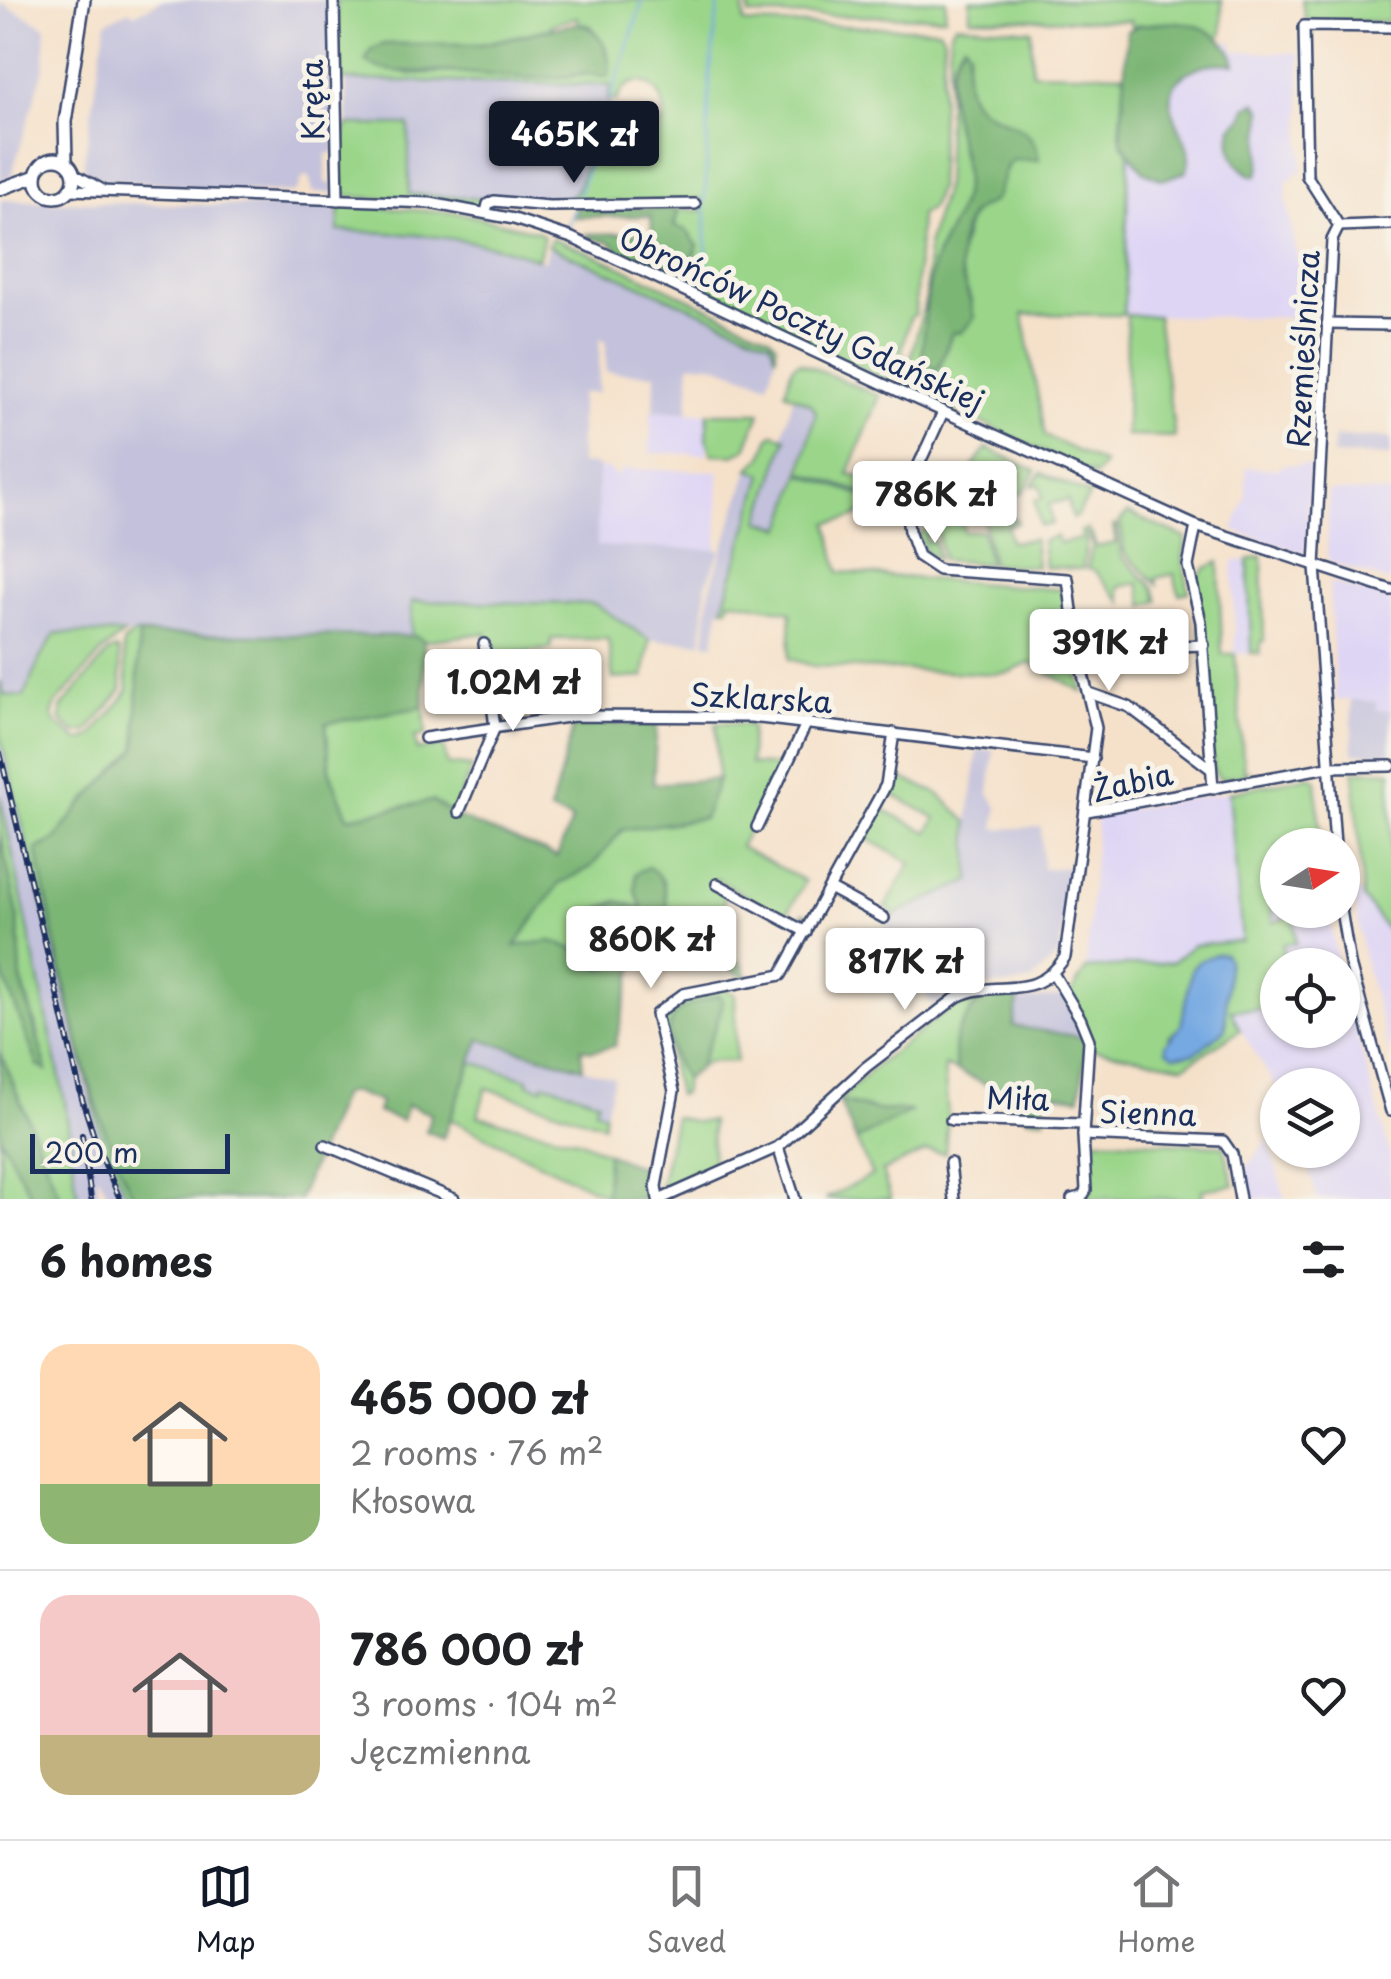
<!DOCTYPE html>
<meta charset="utf-8">
<style>
:root{--surface:#fff;--page:#f6f6f6;--text:#202124;--muted:#757577;--line:#e0e0e0;--accent:#111827}
body{margin:0;font-family:"Playpen Sans",sans-serif;background:var(--page);color:var(--text);height:100vh;display:flex;flex-direction:column;font-size:38px;white-space:nowrap}
*{box-sizing:border-box;margin:0}
p{font-size:32px;color:var(--muted)}
.icon{flex:none;width:55px;height:55px;fill:none;stroke:currentColor;stroke-width:2;stroke-linecap:round;stroke-linejoin:round}
.map{position:relative;height:1199px;overflow:hidden}
.side{display:flex;flex-direction:column;background:var(--surface);flex:1}
.side>*{flex:none}
.needle{width:65px;rotate:78deg}
.controls{position:absolute;left:1260px;top:828px;display:grid;gap:20px}
.controls a{display:grid;place-items:center;width:100px;height:100px;border-radius:50%;background:var(--surface);box-shadow:0 2px 8px #0004;font-size:50px}
.scale{position:absolute;left:30px;bottom:25px;width:200px;box-sizing:border-box;padding-left:10px;border:5px solid #1b2f5e;border-top:0;font-size:28px;line-height:35px;white-space:nowrap;color:#1b2f5e;-webkit-text-stroke:8px #f7f3e8;paint-order:stroke}
.price{position:absolute;translate:-50% -85px;padding:0 22px;border-radius:10px;background:#fff;color:#222;font-size:32px;line-height:65px;filter:drop-shadow(0 2px 5px #0008)}
.price::after{content:'';position:absolute;left:50%;top:60px;width:30px;height:22px;margin-left:-15px;background:inherit;clip-path:polygon(0 0,100% 0,50% 100%)}
.price.selected{background:var(--accent);color:#fff}
ul{padding:0;list-style:none}
li{display:flex;align-items:center;gap:30px;height:250px;padding:0 40px}
li+li{border-top:2px solid var(--line)}
li span{display:grid;place-items:center;flex:none;width:280px;height:200px;border-radius:30px;color:#555}
li>.icon{margin-inline-start:auto}
span .icon{width:120px;height:120px;fill:#fffc;stroke-width:1}
li b{font-size:42px}
h2{display:flex;justify-content:space-between;align-items:center;height:120px;padding:0 40px;font-size:42px}
.tabs{display:flex;justify-content:space-around;align-items:center;height:140px;border-top:2px solid var(--line);background:var(--surface);font-size:28px;color:var(--muted)}
.tabs a{display:grid;justify-items:center;gap:5px}
.tabs .selected{color:var(--accent)}
.map>svg:first-child{display:block}
.built{fill:#ded5f5}
.industrial{fill:#c3c1db}
.green{fill:#9ad589;stroke:#5a8274;stroke-width:2.5;fill-rule:evenodd}
.forest{fill:#7bb675;stroke:#4b726a;stroke-width:2.5}
.water{fill:#76a9e2;stroke:#486ca0;stroke-width:2.5}
.lines{fill:none;stroke-linecap:round;stroke-linejoin:round}
.stream{stroke:#76a9e2;stroke-width:2.5}
.minor-casing{stroke:#3c4a6e;stroke-width:14}
.major-casing{stroke:#3c4a6e;stroke-width:16}
.minor{stroke:#fff;stroke-width:9}
.major{stroke:#fff;stroke-width:11}
.rail-casing{stroke:#1b2f5e;stroke-width:6}
.rail{stroke:#f7f3e8;stroke-width:2.5;stroke-dasharray:8;stroke-linecap:butt}
.labels{text-anchor:middle;dominant-baseline:central;stroke-width:10;stroke-linejoin:round;paint-order:stroke}
.street-label{font-size:30px;fill:#1b2f5e;stroke:#f7f3e8}
</style>
<div class="map">
<svg width="1391" height="1199" viewBox="0 0 1391 1199">
<rect width="100%" height="100%" fill="#f7f3e8"/>
<filter id="ink" filterUnits="userSpaceOnUse"><feTurbulence type="fractalNoise" baseFrequency=".01" numOctaves="2"/><feDisplacementMap in="SourceGraphic" scale="20" xChannelSelector="R" yChannelSelector="G"/><feConvolveMatrix kernelMatrix="1 2 1 2 8 2 1 2 1" color-interpolation-filters="sRGB"/></filter>
<filter id="wash" filterUnits="userSpaceOnUse"><feTurbulence type="fractalNoise" baseFrequency=".0048" numOctaves="4" result="noise"/><feDisplacementMap in="SourceGraphic" scale="40" xChannelSelector="R" yChannelSelector="G"/><feGaussianBlur stdDeviation="2.25" result="paint"/><feColorMatrix in="noise" values="0 0 0 0 0 0 0 0 0 0 0 0 0 0 0 0 0 1.4 0 .05"/><feComposite in="paint" operator="in"/></filter>
<g filter="url(#wash)">
<rect width="100%" height="100%" fill="#f5e1ca"/>
<!-- built -->
<g class="built">
<polygon points="1132,40 1233,42 1233,51 1300,53 1302,172 1294,172 1293,180 1287,180 1286,200 1305,294 1319,292 1318,318 1124,315"/>
<polygon points="651,411 708,413 707,454 650,453"/>
<polygon points="1281,465 1310,465 1306,551 1300,552 1233,530 1246,496 1246,467 1280,469"/>
<polygon points="598,468 610,469 613,475 620,475 623,469 719,471 717,551 596,547"/>
<polygon points="1329,491 1391,493 1391,582 1330,562 1327,556"/>
<polygon points="1248,560 1251,653 1235,654 1233,561"/>
<polygon points="1329,582 1391,600 1390,711 1375,710 1375,702 1336,699"/>
<polygon points="1229,792 1242,941 1193,945 1173,962 1086,969 1097,815"/>
<polygon points="1271,863 1277,863 1278,910 1329,912 1338,965 1284,965 1283,944 1295,943 1295,915 1273,923"/>
<polygon points="1352,883 1386,928 1391,928 1391,1059 1363,954"/>
<polygon points="1343,982 1391,1159 1391,1199 1317,1199 1304,1150 1342,1150 1342,1085 1278,1085 1277,1089 1231,1013 1231,1010 1277,1009 1278,1030 1342,1030"/>
<polygon points="1268,1139 1285,1199 1246,1199 1242,1174"/>
</g>
<!-- industrial -->
<g class="industrial">
<polygon points="162,0 330,0 335,152 326,154 326,183 334,184 333,193 313,192 309,176 303,177 298,189 293,193 175,189 174,184 99,180 83,168 106,22 129,10 134,14"/>
<polygon points="0,2 46,27 44,68 11,177 0,181"/>
<polygon points="346,80 611,85 576,191 565,200 530,202 409,194 409,126 348,125"/>
<polygon points="0,200 337,208 338,231 433,234 474,241 545,261 548,246 554,246 772,342 776,357 768,384 712,364 690,364 688,412 654,411 655,374 606,372 606,340 600,339 598,393 580,393 580,464 598,465 597,546 721,550 706,584 702,642 650,640 595,604 413,601 411,637 56,633 40,658 24,697 4,695 0,681"/>
<polygon points="793,398 811,404 816,412 783,529 759,521 786,439 782,437"/>
<polygon points="1334,437 1391,438 1391,456 1333,455"/>
<polygon points="749,469 763,474 723,608 720,608 714,644 705,643 710,589"/>
<polygon points="1351,700 1376,702 1376,710 1390,711 1391,704 1391,754 1353,753"/>
<polygon points="0,736 89,1097 103,1144 128,1199 111,1199 99,1176 97,1178 99,1199 78,1199 65,1102 0,795"/>
<polygon points="978,749 994,751 989,793 998,808 995,829 1041,827 1043,869 1072,867 1059,955 1031,981 1010,985 950,986 941,991 945,999 933,1007 906,964 874,983 867,960 890,919 903,910 970,881 968,822"/>
<polygon points="1064,996 1087,1038 1013,1026 1018,1001"/>
<polygon points="480,1039 614,1077 605,1114 595,1110 598,1100 544,1084 543,1089 535,1086 527,1084 528,1078 472,1062"/>
</g>
<!-- green -->
<g class="green">
<path d="M336,0H691L699,5L709,0H743L744,23L939,29L944,38L938,188L931,208L920,215L915,315L910,318L901,352L905,356L896,380L891,382L803,341L810,333L817,338L819,331L801,323L798,338L756,314L718,301L649,265L673,262L678,256L690,258L692,238L673,224L679,209L701,211V199H690L689,202H529L565,200L576,191L605,107L612,109L611,142L626,151L634,152L652,129L663,124C672,87 631,64 617,100L607,101L610,85L340,80ZM577,17L578,23L591,26L608,53L605,77L590,74L563,77L451,72L410,74L387,67L384,44H482L552,28L551,25Z"/>
<polygon points="749,0 946,0 945,17 749,15"/>
<path d="M970,0H1222V34L1219,39C1192,21 1164,20 1132,27L1131,21L970,18Z"/>
<polygon points="1302,0 1391,0 1391,22 1305,20"/>
<path d="M955,24L1031,30L1032,72L1125,74L1120,135L1129,153L1124,315L1023,314L1045,436L1104,464L1095,476L904,386L926,297L928,243L945,184L950,32ZM964,43L969,50C964,75 961,101 989,114C997,117 1005,118 1011,125C1020,135 1026,148 1033,160H1013L1007,166L995,200L975,210L968,221L959,257L960,270L972,303L962,332L952,333L938,371L923,361C924,330 925,292 934,262C942,237 964,210 965,184C966,143 931,79 964,43Z"/>
<path d="M348,125H409V194L484,199L483,208L346,196C337,180 337,140 348,125Z"/>
<path d="M340,205L460,213L539,232L544,236L538,259C472,236 407,233 338,231Z"/>
<polygon points="552,238 604,259 769,336 776,343 776,357 771,342 548,246"/>
<polygon points="1127,315 1157,316 1175,437 1126,436"/>
<polygon points="799,362 880,396 848,474 876,479 871,496 801,472 816,412 811,404 785,392 792,367"/>
<polygon points="708,413 760,413 746,449 734,455 712,454 707,440"/>
<path d="M774,434L786,438L760,521L783,528L800,474L870,498C862,520 849,519 828,523L839,572L1065,590L1071,650L1083,692L1030,663L1010,672L996,674L814,666L789,659L791,612L730,600L728,608H723L763,474L749,469L762,458L770,436Z"/>
<polygon points="987,448 1036,471 1023,492 1018,494 1014,474 994,478 995,493 987,480 971,469"/>
<polygon points="1041,473 1090,495 1076,517 1072,519 1068,500 1049,504 1052,524 1040,526 1035,500 1043,498 1040,485 1032,486"/>
<polygon points="981,507 1017,520 1017,523 1007,525 1010,542 1034,539 1037,567 992,564"/>
<polygon points="1128,513 1186,538 1183,559 1189,592 1179,594 1174,574 1156,578 1157,584 1124,553 1120,521"/>
<polygon points="960,516 964,532 982,530 989,564 943,560 937,532 926,535 927,542 934,541 938,559 925,551 917,535 942,520"/>
<polygon points="1116,525 1121,556 1154,588 1158,601 1144,606 1139,583 1119,587 1122,602 1094,570 1087,569 1092,548 1091,532 1096,547 1116,543 1113,526"/>
<polygon points="1088,529 1083,569 1045,567 1042,541 1057,536 1059,543 1082,539 1081,531"/>
<polygon points="1262,556 1264,641 1260,642 1260,653 1251,653 1248,560"/>
<polygon points="1219,562 1222,654 1235,654 1244,771 1249,771 1244,775 1220,779 1214,771 1195,581 1204,569"/>
<polygon points="412,601 595,604 650,640 644,677 613,679 608,639 551,639 551,649 489,657 486,633 424,641 411,637"/>
<path d="M56,633L124,634L103,651L56,704L52,715L57,724L79,741L91,737L125,696L128,689L123,643L134,634H139L137,749L81,805L55,840L36,849C61,962 81,1097 135,1199H128L103,1144L0,736V681L4,695L24,697L40,658Z"/>
<polygon points="116,649 119,652 122,690 88,731 76,733 61,721 61,708 108,653"/>
<polygon points="424,707 426,735 415,737 417,750 444,747 447,764 472,767 453,814 432,801 348,818 330,772 326,723"/>
<path d="M722,723L751,725L750,764L781,766L740,847L805,881L787,914L799,921L803,913L809,915L806,925L767,908L717,879L713,885L725,895L722,919L714,915L700,937L668,912L663,881L644,909L607,935L615,956L612,967C595,970 586,960 574,949L514,947L559,884L591,867L622,830L704,818L718,780L716,724Z"/>
<polygon points="1371,770 1391,771 1391,928 1386,929 1363,898 1354,771"/>
<polygon points="897,776 939,794 968,822 970,881 903,910 890,919 892,912 885,907 911,863 864,837 880,808 928,832 936,818 889,793"/>
<path d="M1310,776L1316,780L1321,845H1278L1277,863L1271,864L1273,923L1294,914L1296,943L1283,944L1284,965H1278L1277,1009L1231,1010L1240,1030L1184,1066L1093,1049L1070,995L1086,969L1173,962L1193,945L1242,941L1229,792ZM1216,954H1224L1226,1025L1168,1037L1181,1027L1195,964Z"/>
<polygon points="0,795 65,1102 78,1199 61,1199 0,1052 0,967 38,1065 38,1033 21,979 18,916 0,833"/>
<polygon points="723,988 735,994 736,1061 707,1062 699,1068 721,996 716,995 671,1021 672,1054 685,1080 682,1094 677,1095 661,1015 687,995"/>
<path d="M975,994L983,995C962,1027 948,1030 957,1071L944,1066L948,1116L945,1153L927,1151L882,1171L891,1199H825L872,1175L856,1140L910,1112L875,1110L839,1101L874,1067L963,998Z"/>
<polygon points="472,1062 528,1079 528,1084 543,1088 544,1083 598,1100 595,1109 605,1114 603,1125 486,1088 478,1116 579,1140 607,1153 607,1196 450,1119"/>
<polygon points="675,1117 696,1122 711,1121 713,1169 665,1192 660,1188"/>
<polygon points="0,1136 33,1199 4,1199 0,1190"/>
<polygon points="1097,1139 1224,1146 1234,1185 1202,1190 1203,1199 1086,1199 1089,1192 1087,1149 1089,1143"/>
</g>
<!-- forest -->
<g class="forest">
<path d="M1178,22C1202,24 1230,39 1235,64C1218,63 1201,62 1183,76C1147,104 1202,140 1186,172L1162,180L1143,171L1121,142L1127,31L1140,25Z"/>
<path d="M578,23C601,29 612,54 609,76C602,77 595,74 587,74C579,74 571,77 564,77C528,80 491,75 455,72C425,70 392,77 365,62L372,49L384,44H482Z"/>
<path d="M964,43L969,50C950,140 1033,100 1039,160H1013L1007,166L995,200C988,204 979,207 974,212C962,224 957,256 961,273C965,289 972,302 974,318L962,332L952,333L938,371L923,361L922,351C925,324 926,292 933,266C941,237 966,209 965,179C964,136 932,81 964,43Z"/>
<path d="M1256,102L1262,110L1260,167L1257,175L1253,176C1233,167 1228,147 1232,127L1243,118L1246,107Z"/>
<path d="M576,207L679,209L674,226L686,230L698,246L693,258L678,256C658,275 626,259 610,242L590,238L587,234L652,233L651,216L573,217Z"/>
<path d="M139,634L417,636L424,641V707L326,723L330,772L348,817L432,801L461,819L557,857L572,820L550,811L574,724H657L653,784L718,779L704,818L622,830L591,867L559,884L515,946L551,941L574,949L601,969L612,967L615,956L600,908L618,901L643,909L635,891L636,873L648,867C666,876 665,894 668,912L700,937L742,963L748,979L681,945L673,958L639,945L615,1046L592,1051L581,1048L583,1068L480,1039L443,1138L426,1131L431,1114L407,1105L402,1121L377,1112L380,1102L353,1092L342,1094L299,1199H135C81,1097 61,962 36,849L55,840L81,805L136,749Z"/>
<polygon points="0,833 18,916 21,979 47,1071 38,1066 0,967"/>
<path d="M1010,994L1018,1001L1013,1026L1087,1038L1080,1097L1047,1093L1044,1119L1027,1118L1009,1095L957,1071C948,1030 962,1027 983,995Z"/>
<path d="M717,995L723,1000C720,1022 705,1049 699,1068L685,1080C675,1063 658,1026 679,1011C689,1004 705,1000 717,995Z"/>
<polygon points="0,1052 61,1199 33,1199 0,1136"/>
<polygon points="839,1101 875,1110 912,1111 856,1140"/>
<polygon points="607,1153 652,1172 649,1199 606,1199"/>
</g>
<!-- water -->
<polygon class="water" points="1216,954 1224,954 1228,960 1225,1030 1195,1053 1174,1056 1166,1050 1166,1044 1181,1026 1192,968 1199,961"/>
<g class="lines">
<!-- stream -->
<g class="stream">
<polyline points="577,200 643,0"/>
<polyline points="705,202 710,74 719,0"/>
<polyline points="705,208 708,295"/>
<polyline points="566,230 574,209"/>
</g>
</g>
</g>
<g filter="url(#ink)">
<g class="lines">
<!-- minor casing -->
<g class="minor-casing">
<g id="minor">
<polyline points="334,0 338,200"/>
<polyline points="74,174 101,189"/>
<polyline points="71,190 430,203 514,219 572,238 898,391 1196,526 1391,590"/>
<polyline points="486,212 488,204 494,201 549,206 695,204"/>
<polyline points="1339,226 1307,176 1304,26 1391,27"/>
<polyline points="1339,226 1391,224"/>
<polyline points="1327,324 1391,325"/>
<polyline points="1196,526 1188,566 1201,622 1213,789"/>
<polyline points="1077,650 1204,645"/>
<polyline points="1089,693 1129,707 1211,769"/>
<polyline points="425,738 574,716 751,717 1093,758"/>
<polyline points="1087,811 1328,767 1391,766"/>
<polyline points="459,812 495,727 484,644"/>
<polyline points="757,827 807,722"/>
<polyline points="1335,845 1315,566 1332,240 1339,226"/>
<polyline points="717,884 806,932"/>
<polyline points="831,889 884,918"/>
<polyline points="1341,910 1350,964 1391,1111"/>
<polyline points="1053,973 1080,1018 1089,1040 1083,1135 1086,1190 1082,1197 1072,1199"/>
<polyline points="951,1120 1083,1124"/>
<polyline points="1083,1135 1223,1141 1232,1154 1240,1199"/>
<polyline points="325,1145 454,1199"/>
<polyline points="778,1147 795,1199"/>
<polyline points="950,1163 954,1199"/>
<polyline points="658,1199 656,1186 674,1091 656,1014 683,994 781,975 886,785 894,733"/>
<path d="M661,1199L778,1147L866,1067L957,997C997,977 1034,1005 1065,957L1096,728L1077,650L1068,579L939,570L918,556L909,531L904,497L943,412"/>
</g>
</g>
<!-- major casing -->
<g class="major-casing">
<g id="major">
<circle cx="55" cy="178" r="19"/>
<polyline points="66,162 65,122 84,0"/>
<polyline points="0,189 36,176"/>
</g>
</g>
<!-- minor -->
<use href="#minor" class="minor"/>
<!-- major -->
<use href="#major" class="major"/>
<!-- rail casing -->
<g class="rail-casing">
<g id="rail">
<polyline points="0,753 82,1099 97,1146 120,1199"/>
<polyline points="82,1135 91,1199"/>
</g>
</g>
<!-- rail -->
<use href="#rail" class="rail"/>
</g>
</g>
<g class="labels">
<!-- street labels -->
<g class="street-label">
<text transform="translate(311 100) rotate(-91)">Kręta</text>
<text transform="translate(802 318) rotate(25)">Obrońców Poczty Gdańskiej</text>
<text transform="translate(1302 349) rotate(-87)">Rzemieślnicza</text>
<text transform="translate(761 697) rotate(3)">Szklarska</text>
<text transform="translate(1132 781) rotate(-13)">Żabia</text>
<text transform="translate(1018 1097) rotate(2)">Miła</text>
<text transform="translate(1148 1112) rotate(2)">Sienna</text>
</g>
</g>
</svg>
<div class="controls">
<a><svg class="needle" viewBox="-14 -14 28 28"><path d="M0-13l5 13h-10z" fill="#e53935"/><path d="M0 13l5-13h-10z" fill="#757577"/></svg></a>
<a><svg class="icon" aria-label="locate" viewBox="0 0 24 24"><circle cx="12" cy="12" r="6"/><path d="M12 2v4M12 18v4M2 12h4M18 12h4"/></svg></a>
<a><svg class="icon" aria-label="layers" viewBox="0 0 24 24"><path d="M12 4l9 5-9 5-9-5zM3 14l9 5 9-5"/></svg></a>
</div>
<div class="scale">200 m</div>
<b class="price selected" style="left:574px;top:186px">465K zł</b>
<b class="price" style="left:935px;top:546px">786K zł</b>
<b class="price" style="left:1109px;top:694px">391K zł</b>
<b class="price" style="left:513px;top:734px">1.02M zł</b>
<b class="price" style="left:651px;top:991px">860K zł</b>
<b class="price" style="left:905px;top:1013px">817K zł</b>
</div>
<section class="side">
<h2>6 homes<svg class="icon" aria-label="filters" viewBox="0 0 24 24"><path d="M4 7h16M4 17h16"/><circle cx="9" cy="7" r="2"/><circle cx="15" cy="17" r="2"/></svg></h2>
<ul>
<li><span style="background:linear-gradient(#ffd9b3 70%,#8fb573 0)"><svg class="icon" aria-label="home" viewBox="0 0 24 24"><path d="M3 11l9-7 9 7M6 9v11h12V9"/></svg></span><div><b>465 000 zł</b><p>2 rooms · 76 m²</p><p>Kłosowa</p></div><svg class="icon" aria-label="heart" viewBox="0 0 24 24"><path d="M12 20l-8-8c-3-5 5-10 8-4 3-6 11-1 8 4z"/></svg></li>
<li><span style="background:linear-gradient(#f6c9c9 70%,#c2b280 0)"><svg class="icon" aria-label="home" viewBox="0 0 24 24"><path d="M3 11l9-7 9 7M6 9v11h12V9"/></svg></span><div><b>786 000 zł</b><p>3 rooms · 104 m²</p><p>Jęczmienna</p></div><svg class="icon" aria-label="heart" viewBox="0 0 24 24"><path d="M12 20l-8-8c-3-5 5-10 8-4 3-6 11-1 8 4z"/></svg></li>
</ul>
</section>
<nav class="tabs">
<a class="selected"><svg class="icon" aria-label="map" viewBox="0 0 24 24"><path d="M3 6l6-2 6 2 6-2v14l-6 2-6-2-6 2zM9 4v14M15 6v14"/></svg>Map</a>
<a><svg class="icon" aria-label="saved" viewBox="0 0 24 24"><path d="M7 4h10v16l-5-4-5 4z"/></svg>Saved</a>
<a><svg class="icon" aria-label="home" viewBox="0 0 24 24"><path d="M3 11l9-7 9 7M6 9v11h12V9"/></svg>Home</a>
</nav>
